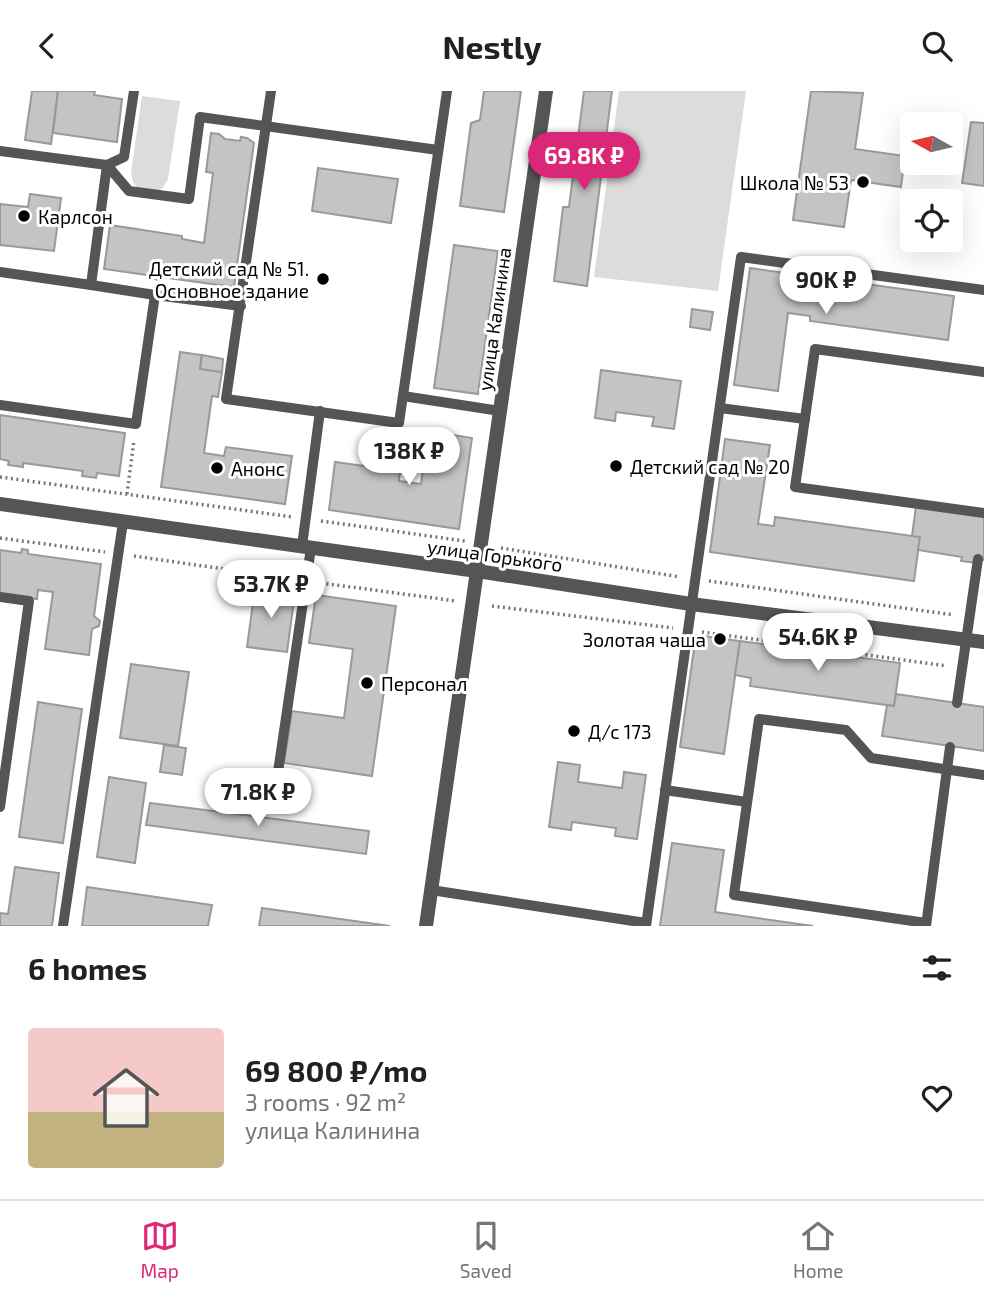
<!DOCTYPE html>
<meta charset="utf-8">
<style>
:root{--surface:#fff;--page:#f2f2f2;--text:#202124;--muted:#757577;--line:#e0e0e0;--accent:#db2777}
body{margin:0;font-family:"Exo 2",sans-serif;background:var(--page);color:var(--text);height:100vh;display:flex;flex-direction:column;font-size:26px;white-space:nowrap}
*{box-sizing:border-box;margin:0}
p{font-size:23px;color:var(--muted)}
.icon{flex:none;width:38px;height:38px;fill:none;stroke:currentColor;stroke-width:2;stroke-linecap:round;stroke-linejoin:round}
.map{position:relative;height:835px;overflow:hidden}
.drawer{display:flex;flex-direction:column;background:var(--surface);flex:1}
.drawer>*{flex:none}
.needle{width:46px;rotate:278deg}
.fabs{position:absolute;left:900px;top:21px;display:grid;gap:14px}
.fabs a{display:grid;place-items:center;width:63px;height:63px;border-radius:7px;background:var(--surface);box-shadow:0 7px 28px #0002;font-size:35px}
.price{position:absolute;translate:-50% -60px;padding:0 16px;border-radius:24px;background:#fff;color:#222;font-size:23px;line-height:46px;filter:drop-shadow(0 2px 4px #0008)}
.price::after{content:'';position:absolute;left:50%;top:42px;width:21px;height:16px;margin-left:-10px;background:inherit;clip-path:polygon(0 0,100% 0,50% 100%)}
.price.selected{background:var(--accent);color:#fff}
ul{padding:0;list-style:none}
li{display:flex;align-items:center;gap:21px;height:175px;padding:0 28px}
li+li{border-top:2px solid var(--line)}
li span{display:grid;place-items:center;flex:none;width:196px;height:140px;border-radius:7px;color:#555}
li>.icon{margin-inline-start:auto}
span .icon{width:84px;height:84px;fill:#fffc;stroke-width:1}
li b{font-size:30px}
h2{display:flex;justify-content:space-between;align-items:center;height:84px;padding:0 28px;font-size:30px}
header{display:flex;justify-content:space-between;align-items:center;height:91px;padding:0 28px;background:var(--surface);font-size:32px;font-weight:700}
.tab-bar{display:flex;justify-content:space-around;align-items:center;height:98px;border-top:2px solid var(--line);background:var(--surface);font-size:19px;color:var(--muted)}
.tab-bar a{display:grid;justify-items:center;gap:4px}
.tab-bar .selected{color:var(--accent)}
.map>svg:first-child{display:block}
.green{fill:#dcdcdc}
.building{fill:#c4c4c4;stroke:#999;stroke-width:2}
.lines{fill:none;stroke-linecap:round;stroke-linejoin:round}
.path{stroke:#777;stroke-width:3.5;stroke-dasharray:2 3.5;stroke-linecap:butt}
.service{stroke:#555;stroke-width:10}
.minor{stroke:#555;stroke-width:14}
.tertiary{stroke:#555;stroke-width:14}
.poi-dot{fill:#000;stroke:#fff;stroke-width:2.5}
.labels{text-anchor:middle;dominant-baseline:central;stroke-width:6;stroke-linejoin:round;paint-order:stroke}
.poi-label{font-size:19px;fill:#000;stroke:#fff;text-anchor:start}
.street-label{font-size:19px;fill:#000;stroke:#fff}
</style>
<header><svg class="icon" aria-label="back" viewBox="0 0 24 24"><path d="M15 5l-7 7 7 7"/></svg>Nestly<svg class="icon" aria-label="search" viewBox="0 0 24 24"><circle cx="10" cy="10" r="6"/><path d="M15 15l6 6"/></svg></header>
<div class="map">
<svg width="984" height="835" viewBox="0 0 984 835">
<rect width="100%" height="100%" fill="#fff"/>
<!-- green -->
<g class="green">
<polygon points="619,0 746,0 718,200 594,186"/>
<polygon points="142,5 180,10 168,88 163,97 156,101 138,98 133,91 131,81"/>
</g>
<!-- building -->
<g class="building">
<polygon points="32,0 58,0 51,53 25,49"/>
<polygon points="58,0 95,0 94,4 122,8 117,51 53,42"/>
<polygon points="484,0 521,0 504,121 460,115 471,32 480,29"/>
<polygon points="584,0 612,0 587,195 554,190 563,116 569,116"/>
<polygon points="811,0 863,2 855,58 905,65 901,96 851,89 844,136 793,129"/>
<polygon points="971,31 984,32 984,95 962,92"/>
<polygon points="211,42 219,43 225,48 240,50 241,46 247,47 254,52 234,196 161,186 160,190 147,184 104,178 110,134 182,145 182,148 204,152 213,82 206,81"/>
<polygon points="318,77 398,88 391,132 312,120"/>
<polygon points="30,103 61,107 54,160 0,154 0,113 28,116"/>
<polygon points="454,154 498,160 478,303 434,297"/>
<polygon points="750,177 954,205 948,249 810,230 810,225 788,222 778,300 734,294"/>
<polygon points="692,218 713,221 710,239 690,236"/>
<polygon points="180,261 202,264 200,278 222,281 218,306 212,305 204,362 224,365 226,356 292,365 285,413 161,396"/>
<polygon points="202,264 223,268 222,281 200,278"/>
<polygon points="601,279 681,290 674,338 652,335 654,326 616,321 615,330 595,327"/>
<polygon points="0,324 125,342 119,385 97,382 96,387 82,385 83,380 23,372 23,376 8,374 9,370 0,368"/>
<polygon points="428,340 472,347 459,438 329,419 335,371 400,380 399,390 421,393"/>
<polygon points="725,348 770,354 758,433 774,435 775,426 920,446 914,490 710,461"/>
<polygon points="916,415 984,426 984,469 977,468 976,472 961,470 962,466 918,459 920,446 912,445"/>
<polygon points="22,458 28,459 28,463 101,473 94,525 100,530 99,535 92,538 89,564 45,558 53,501 38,499 37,508 0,503 0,459 21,462"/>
<polygon points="255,497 295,502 287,561 247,556"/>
<polygon points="316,504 396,515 372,685 284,672 292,620 344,627 353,558 309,552"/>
<polygon points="696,544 740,550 724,663 680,656"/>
<polygon points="740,550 900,572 894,615 750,595 751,587 735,584"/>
<polygon points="131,573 189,581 178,655 120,647"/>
<polygon points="896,603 984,616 984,660 882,645 887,614 894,615"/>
<polygon points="38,611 82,618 63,752 19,746"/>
<polygon points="164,654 186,657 182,684 160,681"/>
<polygon points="558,671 580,674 578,691 622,697 624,681 646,684 637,748 615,745 616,737 572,731 571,739 549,736"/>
<polygon points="109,686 146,692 135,772 97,766"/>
<polygon points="150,712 369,740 366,763 146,734"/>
<polygon points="672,752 724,759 715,821 813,835 660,835"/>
<polygon points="15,776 59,782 52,835 0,835 0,822 8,823"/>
<polygon points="87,796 212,814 208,835 82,835"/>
<polygon points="262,817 390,835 259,835"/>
</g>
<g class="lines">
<!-- path -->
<g class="path">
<polyline points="0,386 293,426"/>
<polyline points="127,403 134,349"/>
<polyline points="321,430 465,450"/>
<polyline points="0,447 105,461"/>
<polyline points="501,457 680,486"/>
<polyline points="134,465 293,488"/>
<polyline points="709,490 954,524"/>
<polyline points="321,492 456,510"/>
<polyline points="492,515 673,537"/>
<polyline points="702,541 947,575"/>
</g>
<!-- service -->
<g class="service">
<polyline points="134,0 124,66 107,74 129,100 189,108 200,26 438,59"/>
<polyline points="271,0 226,308 399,332 447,0"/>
<polyline points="0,60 107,74 91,194 0,181"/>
<polyline points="155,204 241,215"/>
<polyline points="984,281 815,258 795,396 984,422"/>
<polyline points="403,305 500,320"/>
<polyline points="0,314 136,333 155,204 91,194"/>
<polyline points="720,317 805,328"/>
<polyline points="302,455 320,320"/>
<polyline points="0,506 29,510 0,716"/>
<polyline points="957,612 978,468"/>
<polyline points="278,681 311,457"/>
<polyline points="665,699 747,711"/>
<polyline points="431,799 646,832"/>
<polyline points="926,832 734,804 759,628 846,639 871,667 984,684"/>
<polyline points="63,835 123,431"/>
<polyline points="646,835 741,166 984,199"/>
<polyline points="926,835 950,656"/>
</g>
<!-- minor -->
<polyline class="minor" points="426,835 546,0"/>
<!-- tertiary -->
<polyline class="tertiary" points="0,413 477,480 691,513 984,551"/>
</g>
<!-- markers -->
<g class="poi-dot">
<circle cx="863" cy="91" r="7"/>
<circle cx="24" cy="125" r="7"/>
<circle cx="323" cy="188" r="7"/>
<circle cx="616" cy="375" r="7"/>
<circle cx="217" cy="377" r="7"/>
<circle cx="720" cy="548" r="7"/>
<circle cx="367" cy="592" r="7"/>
<circle cx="574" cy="640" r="7"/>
</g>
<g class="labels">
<!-- poi labels -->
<g class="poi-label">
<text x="849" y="91" text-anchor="end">Школа № 53</text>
<text x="38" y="125">Карлсон</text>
<text x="309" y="177" text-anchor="end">Детский сад № 51.<tspan x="309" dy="22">Основное здание</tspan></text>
<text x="630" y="375">Детский сад № 20</text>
<text x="231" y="377">Анонс</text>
<text x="706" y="548" text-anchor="end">Золотая чаша</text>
<text x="381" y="592">Персонал</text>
<text x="588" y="640">Д/с 173</text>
</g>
<!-- street labels -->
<g class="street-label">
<text transform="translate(494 228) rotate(-82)">улица Калинина</text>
<text transform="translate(495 464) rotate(8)">улица Горького</text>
</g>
</g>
</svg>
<div class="fabs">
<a><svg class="needle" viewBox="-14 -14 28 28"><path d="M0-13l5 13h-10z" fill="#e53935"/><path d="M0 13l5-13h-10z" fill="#757577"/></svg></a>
<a><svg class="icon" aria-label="locate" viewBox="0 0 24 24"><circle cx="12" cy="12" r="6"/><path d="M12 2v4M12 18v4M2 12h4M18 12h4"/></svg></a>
</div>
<b class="price selected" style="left:584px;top:101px">69.8K ₽</b>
<b class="price" style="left:826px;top:225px">90K ₽</b>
<b class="price" style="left:409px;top:396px">138K ₽</b>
<b class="price" style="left:271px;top:529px">53.7K ₽</b>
<b class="price" style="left:818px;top:582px">54.6K ₽</b>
<b class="price" style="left:258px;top:737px">71.8K ₽</b>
</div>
<section class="drawer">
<h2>6 homes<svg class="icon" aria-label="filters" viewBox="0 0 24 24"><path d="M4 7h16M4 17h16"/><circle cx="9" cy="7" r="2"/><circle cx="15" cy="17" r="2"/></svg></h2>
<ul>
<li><span style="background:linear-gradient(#f6c9c9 60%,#c2b280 0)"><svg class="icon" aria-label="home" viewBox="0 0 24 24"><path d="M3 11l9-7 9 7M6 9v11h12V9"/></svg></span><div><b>69 800 ₽/mo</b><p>3 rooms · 92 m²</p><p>улица Калинина</p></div><svg class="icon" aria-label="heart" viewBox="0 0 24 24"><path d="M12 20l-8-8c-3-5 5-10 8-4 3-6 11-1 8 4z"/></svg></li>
</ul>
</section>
<nav class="tab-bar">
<a class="selected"><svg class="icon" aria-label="map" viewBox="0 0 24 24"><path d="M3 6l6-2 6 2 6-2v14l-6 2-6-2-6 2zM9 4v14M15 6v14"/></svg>Map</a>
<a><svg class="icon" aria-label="saved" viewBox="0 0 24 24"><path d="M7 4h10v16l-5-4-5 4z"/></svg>Saved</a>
<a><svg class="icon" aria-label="home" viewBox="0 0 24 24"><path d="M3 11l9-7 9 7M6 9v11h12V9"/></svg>Home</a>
</nav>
